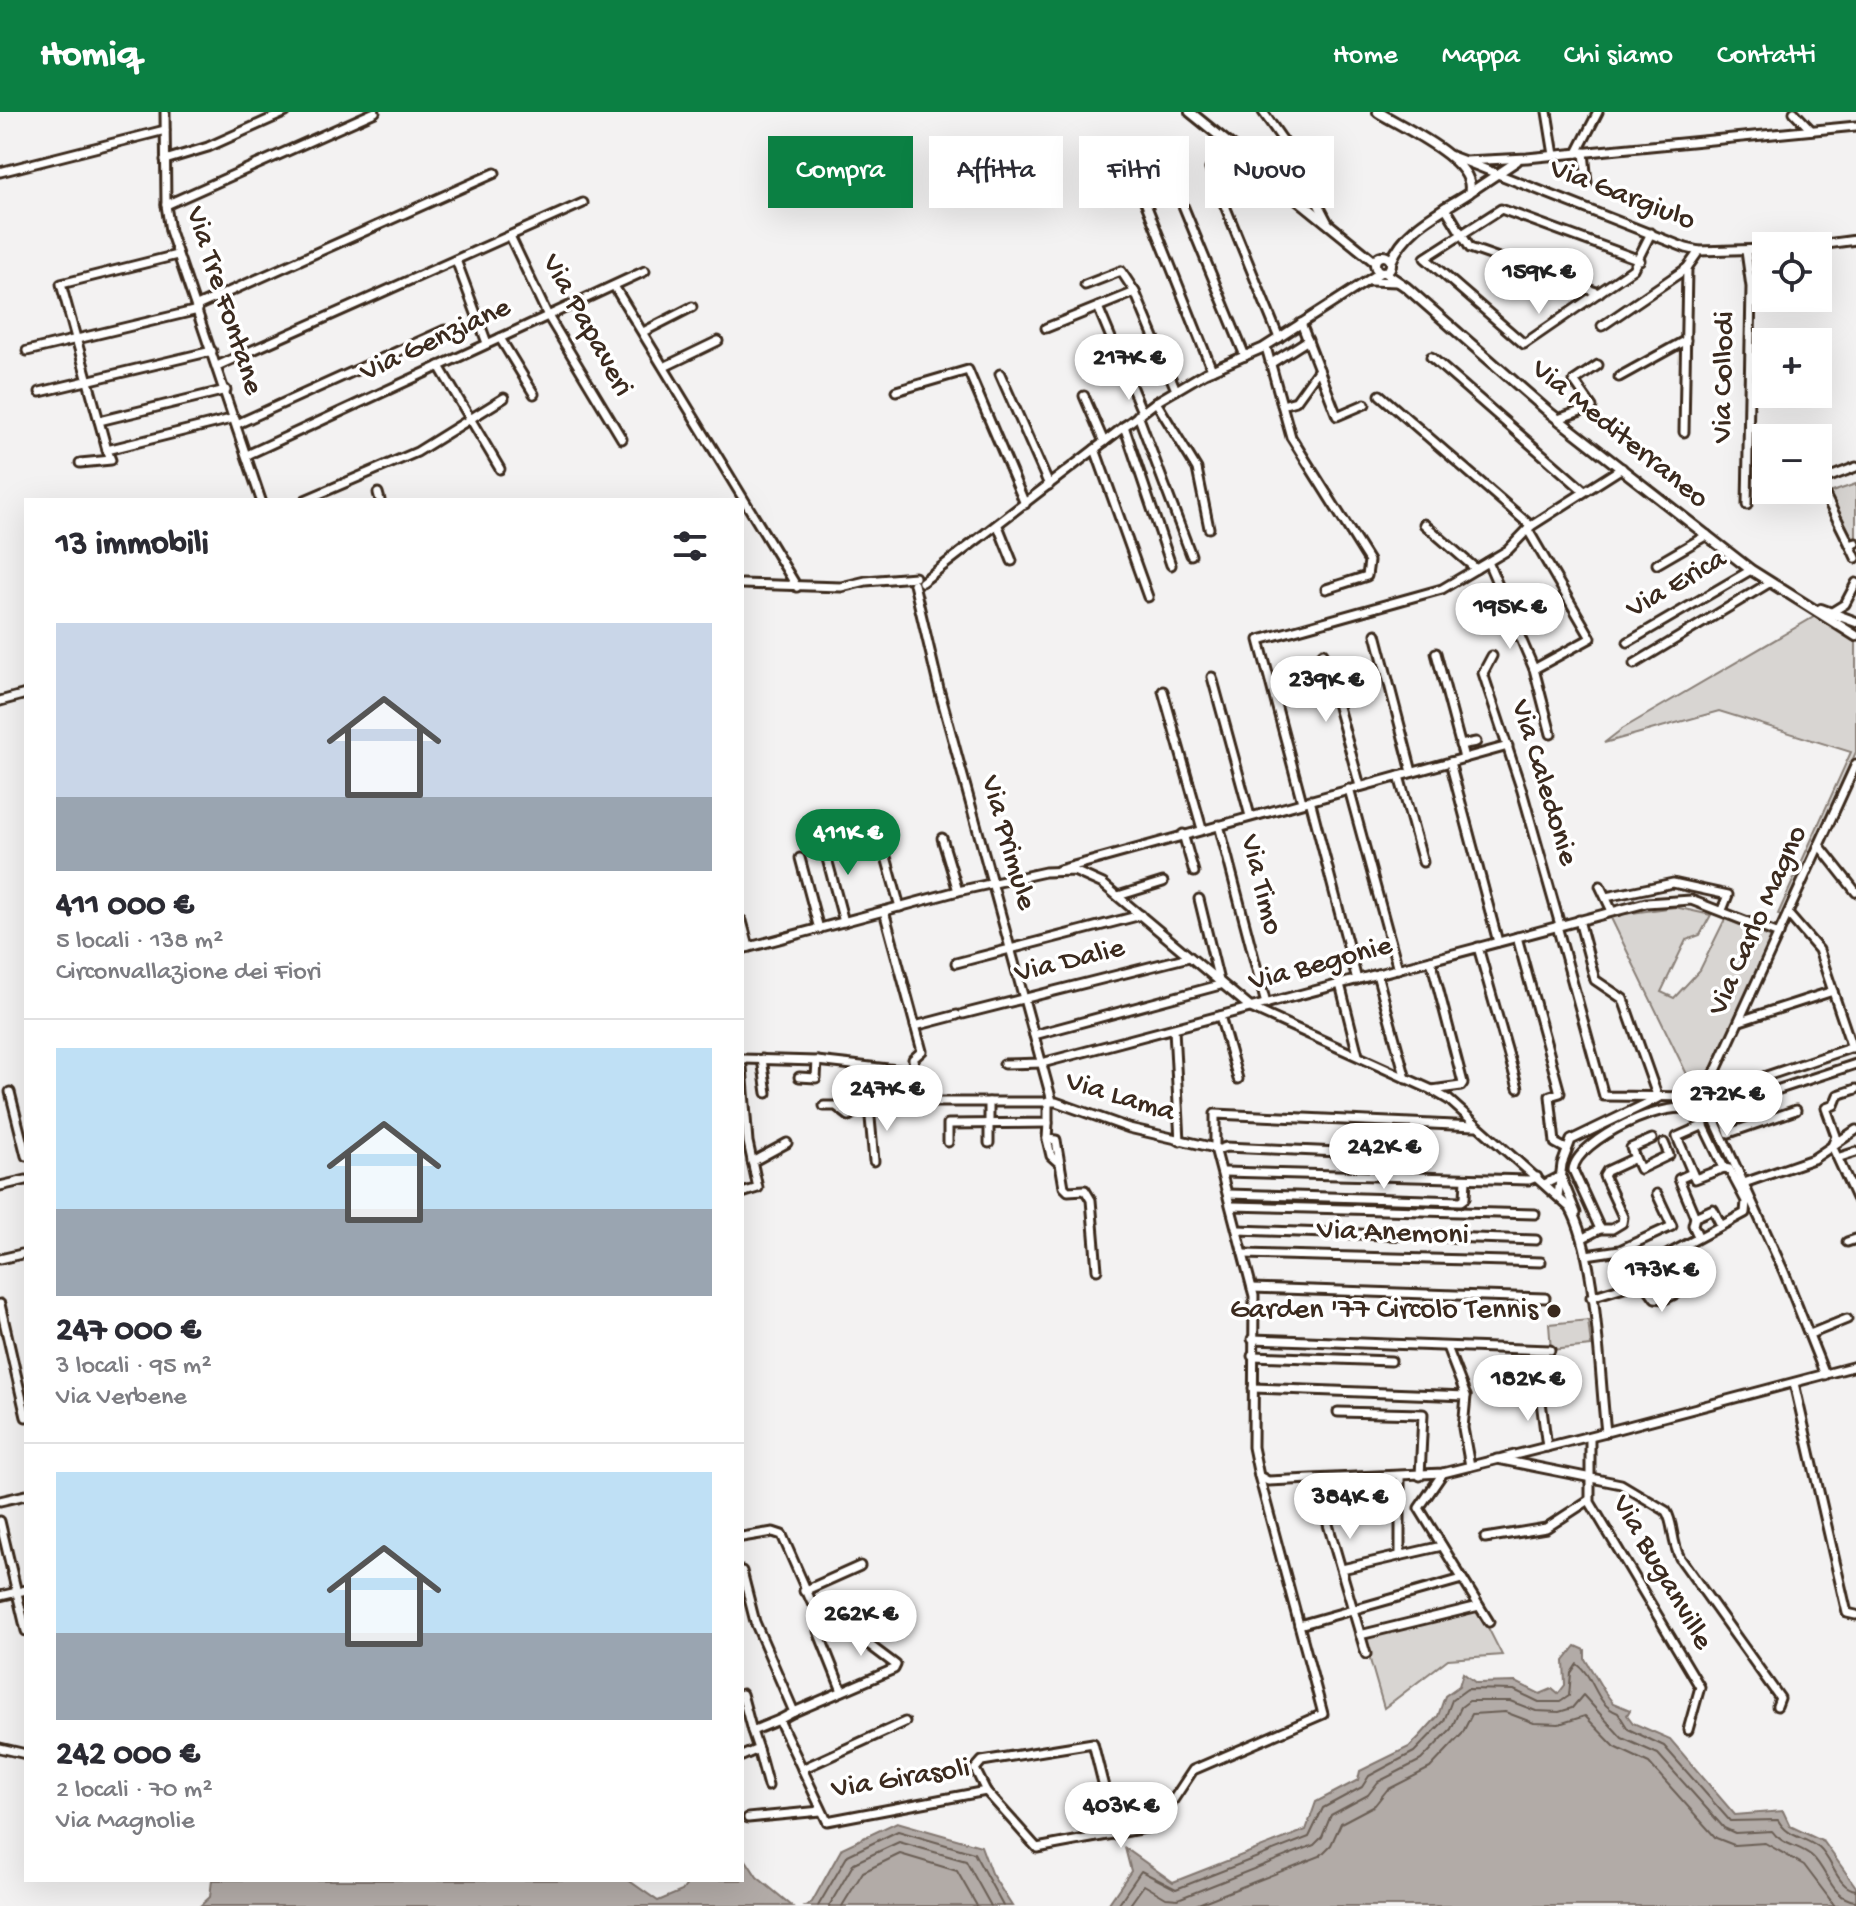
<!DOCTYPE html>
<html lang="it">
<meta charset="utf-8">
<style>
:root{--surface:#fff;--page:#f7f7f7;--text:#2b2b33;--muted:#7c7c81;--line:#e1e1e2;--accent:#0b8043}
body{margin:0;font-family:"Gochi Hand",sans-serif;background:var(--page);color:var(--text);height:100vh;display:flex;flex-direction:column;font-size:30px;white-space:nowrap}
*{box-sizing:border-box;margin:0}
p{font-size:26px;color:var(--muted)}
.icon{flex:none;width:44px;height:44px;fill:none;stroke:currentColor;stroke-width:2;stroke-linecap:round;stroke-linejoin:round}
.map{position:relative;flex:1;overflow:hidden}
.details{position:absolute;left:24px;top:386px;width:720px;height:1384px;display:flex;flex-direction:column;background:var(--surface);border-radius:0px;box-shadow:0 8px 32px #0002}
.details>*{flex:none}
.top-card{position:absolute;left:768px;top:24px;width:760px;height:72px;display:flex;gap:16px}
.controls{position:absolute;left:1752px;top:120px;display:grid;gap:16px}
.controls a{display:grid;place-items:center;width:80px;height:80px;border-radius:0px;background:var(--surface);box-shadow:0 8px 32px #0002;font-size:40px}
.price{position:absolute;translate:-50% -68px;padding:0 18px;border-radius:28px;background:#fff;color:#222;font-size:26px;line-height:52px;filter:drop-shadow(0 2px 4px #0008)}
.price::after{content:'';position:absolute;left:50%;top:48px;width:24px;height:18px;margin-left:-12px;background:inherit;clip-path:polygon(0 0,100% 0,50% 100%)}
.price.on{background:var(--accent);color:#fff}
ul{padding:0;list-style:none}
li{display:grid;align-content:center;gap:16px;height:424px;padding:0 32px}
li+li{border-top:2px solid var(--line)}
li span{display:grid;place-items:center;height:248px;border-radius:0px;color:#555}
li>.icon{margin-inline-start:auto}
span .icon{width:144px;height:144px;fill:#fffc;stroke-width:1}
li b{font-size:34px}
h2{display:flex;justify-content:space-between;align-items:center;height:96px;padding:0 32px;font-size:34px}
.chip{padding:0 28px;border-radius:0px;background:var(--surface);box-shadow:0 8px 32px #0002;font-size:28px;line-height:72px}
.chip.on{background:var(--accent);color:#fff}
header{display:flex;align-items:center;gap:48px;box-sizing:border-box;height:112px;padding:0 40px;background:var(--accent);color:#fff}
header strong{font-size:38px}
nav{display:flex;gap:44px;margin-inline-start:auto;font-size:28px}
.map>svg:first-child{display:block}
.green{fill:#d8d5d2;stroke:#8a8078;stroke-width:2}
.water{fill:#b2aba7;stroke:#827770;stroke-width:2}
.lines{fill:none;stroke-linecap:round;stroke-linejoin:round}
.shore{stroke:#6b5e55;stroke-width:2}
.minor-casing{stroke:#3b2a1e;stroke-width:13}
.major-casing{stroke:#3b2a1e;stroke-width:14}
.minor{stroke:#fff;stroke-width:7}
.major{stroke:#fff;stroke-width:8}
.poi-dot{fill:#3b2a1e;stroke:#fff;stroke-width:3}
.labels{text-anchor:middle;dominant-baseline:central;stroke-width:7;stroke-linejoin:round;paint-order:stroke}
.street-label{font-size:30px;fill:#3b2a1e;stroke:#fff}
.poi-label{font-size:30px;fill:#3b2a1e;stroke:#fff;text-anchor:end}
</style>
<header>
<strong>Homiq</strong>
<nav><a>Home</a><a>Mappa</a><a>Chi siamo</a><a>Contatti</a></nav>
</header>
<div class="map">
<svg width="1856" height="1794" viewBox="0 0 1856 1794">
<rect width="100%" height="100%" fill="#f3f2f2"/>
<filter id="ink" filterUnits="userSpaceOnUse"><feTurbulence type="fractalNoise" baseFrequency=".0125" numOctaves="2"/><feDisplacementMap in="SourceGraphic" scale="16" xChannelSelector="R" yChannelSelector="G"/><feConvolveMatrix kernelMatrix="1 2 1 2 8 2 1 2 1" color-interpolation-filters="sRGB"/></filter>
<g filter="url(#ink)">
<!-- green -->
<g class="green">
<polygon points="1856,372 1856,429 1852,430 1826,382"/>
<polygon points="1819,502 1856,527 1856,640 1782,804 1778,802 1851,640 1719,599 1604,631 1622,617"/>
<polygon points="1675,795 1711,803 1700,823 1686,828 1661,880 1674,886 1700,858 1725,807 1772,826 1708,968 1697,983 1610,804"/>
<polygon points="1588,1208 1591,1234 1551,1238 1549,1212"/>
<polygon points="1475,1490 1502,1543 1448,1547 1384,1596 1362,1520"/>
</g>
<!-- water -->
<g class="water">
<polygon points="1576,1534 1585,1538 1585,1547 1604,1579 1613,1591 1630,1598 1627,1603 1633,1611 1670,1627 1735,1703 1783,1699 1790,1714 1824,1730 1856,1775 1856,1794 1107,1794 1131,1759 1125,1736 1173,1770 1306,1718 1316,1690 1358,1668 1360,1659 1409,1635 1419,1625 1438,1604 1445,1584 1459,1574 1463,1561 1476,1571 1516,1570 1540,1582 1552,1577 1558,1582 1565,1573 1564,1549"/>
<polygon points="897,1710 981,1734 991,1761 1012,1794 805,1794 812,1790 842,1736"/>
<polygon points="742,1742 757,1765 792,1794 200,1794 210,1785 212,1768 628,1768 658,1789 682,1779 690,1768 742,1768"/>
</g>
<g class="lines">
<!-- shore -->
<g class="shore">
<polyline points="818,1794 848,1743 898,1719 974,1741 1003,1794"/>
<polyline points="829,1794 854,1751 899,1730 966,1749 991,1794"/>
<polyline points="842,1794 863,1760 900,1742 957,1759 977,1794"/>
<path d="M1117,1794L1141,1759L1176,1777L1309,1725L1323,1696L1362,1675L1369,1664L1414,1640L1444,1609L1452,1588L1467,1577L1514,1578L1539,1590H1560L1569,1584L1571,1561L1577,1552C1595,1565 1595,1593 1618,1601L1628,1617L1664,1634L1730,1709L1778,1708C1788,1726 1804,1724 1819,1736C1833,1748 1837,1776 1856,1778"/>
<path d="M1129,1794L1144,1773L1166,1786L1178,1787L1314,1733L1322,1725L1331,1703L1368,1683L1378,1670L1421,1648L1451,1617L1461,1595L1469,1589H1510L1536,1599L1559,1600L1572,1596L1583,1583L1622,1626L1658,1642L1724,1716L1735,1721L1772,1719C1782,1734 1801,1733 1813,1745C1828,1760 1832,1787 1856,1789"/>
<polyline points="1193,1794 1320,1744 1331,1733 1341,1711 1375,1693 1387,1678 1430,1656 1462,1622 1472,1602 1505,1600 1534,1611 1559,1612 1585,1604 1615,1635 1649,1651 1716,1726 1734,1733 1765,1731 1804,1753 1835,1794"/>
</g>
<!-- minor casing -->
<g class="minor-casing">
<g id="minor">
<polyline points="165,0 166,93 170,119 261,388"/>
<polyline points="1263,0 1291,40 1328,111"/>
<polyline points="1547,0 1554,43"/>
<polyline points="1794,0 1811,18"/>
<polyline points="1584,40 1587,71"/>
<polyline points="1577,41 1598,0"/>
<polyline points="1449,43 1465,49 1527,46 1856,14"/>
<polyline points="165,48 208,35 286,0"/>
<polyline points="1467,50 1686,136 1699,139 1766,137"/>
<polyline points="1210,57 1279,226"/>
<polyline points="0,60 165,18"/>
<polyline points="1140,77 1212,258"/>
<polyline points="1469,81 1517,49"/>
<polyline points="1182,91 1245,244"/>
<polyline points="166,93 375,0"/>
<polyline points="1445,95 1470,136 1599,181"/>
<polyline points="510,124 548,204 622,327"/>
<polyline points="1811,134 1856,128"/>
<polyline points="1746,139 1751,175 1747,393"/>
<polyline points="456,148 487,231"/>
<polyline points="1640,148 1501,97 1425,146 1524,232 1633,157 1651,121"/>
<polyline points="1370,169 1397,170"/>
<polyline points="1085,173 1121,159 1135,180"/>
<polyline points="614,174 797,475"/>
<polyline points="197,194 495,61"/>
<polyline points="1098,195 1142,300"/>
<polyline points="1301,211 1337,304 1365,292"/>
<polyline points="1602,214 1687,156"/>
<polyline points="1046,216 1135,180 1176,278"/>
<polyline points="643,220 692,195"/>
<polyline points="500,226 534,282"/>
<polyline points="1266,235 1291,325 1369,449 1367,464 1326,477"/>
<polyline points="27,239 198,198"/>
<polyline points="1431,245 1583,378"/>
<polyline points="1270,252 1308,228"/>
<polyline points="217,254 583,91"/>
<polyline points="439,254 500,357"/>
<polyline points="664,255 718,229"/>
<polyline points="1000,262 1049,373"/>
<polyline points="1619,265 1686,228"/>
<polyline points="896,279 968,258 1025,392"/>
<polyline points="40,280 212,239"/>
<polyline points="1380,283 1531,414"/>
<polyline points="1084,284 1104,330"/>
<polyline points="1156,290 1197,357 1209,416"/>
<polyline points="1282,293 1296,289 1319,257"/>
<polyline points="1138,303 1191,443"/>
<polyline points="1558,307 1592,295 1574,269 1598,253"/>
<polyline points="99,309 226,278"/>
<polyline points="237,312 445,218"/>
<polyline points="1124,314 1171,453"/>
<polyline points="1684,320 1687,156 1699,139"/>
<polyline points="1095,337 1148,485"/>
<polyline points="107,338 61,172 177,143"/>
<polyline points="247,343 645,159"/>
<polyline points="80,351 111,348 107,338 235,306"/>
<polyline points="378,381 380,388"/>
<polyline points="305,388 417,340 504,286"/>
<polyline points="1424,412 1476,457"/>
<polyline points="998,414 1012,449"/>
<polyline points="1528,418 1591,526 1534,557"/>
<polyline points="1856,431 1850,433 1856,446"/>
<polyline points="1850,433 1821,375 1822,368 1856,355"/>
<polyline points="1488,450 1534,557 1551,622"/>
<polyline points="1657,452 1707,423"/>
<polyline points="922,470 1156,290 1205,261 1263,236 1381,160"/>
<polyline points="742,472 841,475 866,469 915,465"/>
<polyline points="914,472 939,577 1052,989"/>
<polyline points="1832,500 1845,492 1856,471"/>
<polyline points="1376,522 1412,660"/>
<polyline points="1628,530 1751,458"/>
<polyline points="1323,541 1360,674"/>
<polyline points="1436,541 1464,646"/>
<polyline points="1492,544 1483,561 1522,679 1560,813"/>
<polyline points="1634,552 1769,471"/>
<polyline points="1212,565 1250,704"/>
<polyline points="1163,579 1202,717"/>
<polyline points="0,589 26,582"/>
<polyline points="1460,633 1476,630"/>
<polyline points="1450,650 1498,830"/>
<polyline points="1399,664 1423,750"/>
<polyline points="1349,677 1398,857"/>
<polyline points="1310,688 1357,868"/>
<polyline points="1302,690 1259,528 1442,477 1508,438 1531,414 1622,356"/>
<polyline points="876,709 900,795"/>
<polyline points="1219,713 1266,892"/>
<polyline points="1183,722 1194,760"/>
<polyline points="942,726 958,779"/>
<polyline points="822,728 844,810"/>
<polyline points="1819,733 1856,780"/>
<polyline points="800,746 819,817"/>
<polyline points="1059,758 1508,634"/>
<polyline points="1600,774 1612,799"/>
<polyline points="1118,784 1163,770"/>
<polyline points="1606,785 1673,771 1728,783 1722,798"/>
<polyline points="884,799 922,939 913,947 915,960"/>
<polyline points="1788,802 1819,838 1852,936"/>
<polyline points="1579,808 1595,868 1623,887 1658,986"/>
<polyline points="742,809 749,835"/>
<polyline points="1557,814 1604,984 1704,985 1856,934"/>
<polyline points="1517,825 1560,981 1550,984 1555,1031 1566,1037"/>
<polyline points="1478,835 1518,976"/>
<path d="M742,837L958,779L1045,760L1074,759L1103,772L1251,896L1432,978L1449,988L1570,1096C1597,1143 1599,1262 1606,1320L1856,1254"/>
<polyline points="1431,848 1463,971 1461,974 1432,978"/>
<polyline points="956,851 1141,803"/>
<polyline points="1377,862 1406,967"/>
<polyline points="1340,872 1358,943"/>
<polyline points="963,902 1189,845"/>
<polyline points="1220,904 1238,967"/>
<polyline points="1740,909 1833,879"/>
<polyline points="915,914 957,903"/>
<polyline points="1174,917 1180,1029"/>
<polyline points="1034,923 1220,873 1199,787"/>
<polyline points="742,947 817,949 915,960 923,966 925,984 934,990 1056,990 1129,1016 1215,1036 1254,1184 1253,1335 1259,1364 1268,1369 1443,1361 1606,1320"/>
<polyline points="762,947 767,981"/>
<polyline points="1004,952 1042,951 1646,791 1691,788 1779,822"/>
<polyline points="742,955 748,1030 758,1076 742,1081"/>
<polyline points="869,957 868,985 856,986 856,994 896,994 928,988"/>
<polyline points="799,965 816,966 817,949"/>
<polyline points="1856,977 1838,983 1834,993 1826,996 1836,1024 1832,1034 1856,1086"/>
<polyline points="10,980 26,1044"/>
<polyline points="989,990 989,1031"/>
<polyline points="824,994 836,994 849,1004 864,995"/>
<polyline points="869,995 874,1049"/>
<polyline points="1796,998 1729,1021 1722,999 1724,995 1856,952"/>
<polyline points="1048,1011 1047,1027 1056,1028 1064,1075 1068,1079 1085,1078 1091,1088 1097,1158"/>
<polyline points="1704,1013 1677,1025 1695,1067 1724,1056"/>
<polyline points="1047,1027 1051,1044 1060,1052"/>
<polyline points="948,1030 948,1012 1048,1011 1048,989"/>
<polyline points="1215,1036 1215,1002 1475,1014"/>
<polyline points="1217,1038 1226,1035 1384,1042"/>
<polyline points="1840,1045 1856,1040"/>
<polyline points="1635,1046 1640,1057 1669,1043 1664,1031"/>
<polyline points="752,1050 787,1031"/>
<polyline points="1224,1060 1529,1068 1537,1065"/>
<polyline points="1692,1061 1679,1067 1695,1105 1713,1097 1721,1113"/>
<polyline points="1744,1071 1813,1047 1856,1018"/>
<polyline points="1545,1072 1561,1064 1576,1101"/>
<polyline points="0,1074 26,1068"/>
<polyline points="1228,1082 1461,1089 1465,1086 1466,1067"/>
<polyline points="1558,1084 1562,1052 1571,1028 1656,987"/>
<polyline points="1232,1094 1535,1102"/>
<polyline points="1695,1105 1693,1113 1698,1124"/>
<polyline points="1600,1117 1612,1117 1622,1111 1623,1105 1604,1064 1607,1059 1635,1046 1631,1036 1652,1027"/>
<polyline points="1238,1118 1536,1128"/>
<path d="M1583,1126L1600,1117L1573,1058C1576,1028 1671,983 1697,1000L1724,1056L1729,1057L1746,1089L1745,1101L1648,1153L1637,1171L1591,1185"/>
<polyline points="1847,1130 1856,1127"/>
<polyline points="1244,1142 1541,1150"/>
<polyline points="1586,1143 1620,1138 1672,1114 1657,1082"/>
<polyline points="0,1147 26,1141"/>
<polyline points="1642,1168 1655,1186 1665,1187 1677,1181 1679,1174"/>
<polyline points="1252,1176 1545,1186"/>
<polyline points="0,1192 26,1305"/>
<polyline points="1810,1222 1847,1207"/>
<polyline points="1252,1227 1550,1238"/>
<polyline points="1447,1235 1466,1284 1463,1316 1470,1354"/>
<polyline points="1252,1244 1391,1249"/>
<polyline points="1825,1263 1784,1160 1704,985 1856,652"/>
<polyline points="1794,1271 1847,1501 1856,1503"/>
<polyline points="1253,1276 1466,1284"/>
<polyline points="1540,1282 1547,1335"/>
<polyline points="1338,1300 1423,1302 1420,1364"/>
<polyline points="1590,1325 1590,1390 1700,1575 1688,1618"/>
<path d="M1497,1347L1621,1372L1666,1399C1674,1411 1671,1429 1680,1446L1780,1586L1777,1594"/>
<polyline points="1443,1361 1419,1396 1489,1510"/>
<polyline points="1315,1368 1366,1542"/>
<polyline points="0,1389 26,1383"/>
<polyline points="0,1409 26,1519"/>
<polyline points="742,1425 773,1420 782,1423 811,1489 896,1553 894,1557 794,1600"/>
<polyline points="1485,1426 1546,1416 1589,1388"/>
<polyline points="1400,1443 1400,1365"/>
<polyline points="1342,1457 1442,1434"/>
<polyline points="742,1459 755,1510 794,1600 779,1608"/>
<polyline points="804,1479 860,1454"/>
<polyline points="0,1484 26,1478"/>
<polyline points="1299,1513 1462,1467"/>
<polyline points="847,1517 890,1500"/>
<polyline points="818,1519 842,1579"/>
<polyline points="1360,1523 1479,1494"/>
<polyline points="742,1582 752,1619 779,1608 827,1709 986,1679 1037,1736 1156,1714 1193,1658 1323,1602 1259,1364"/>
<polyline points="0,1636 26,1642"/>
<polyline points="758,1637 768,1674"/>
<polyline points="742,1644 758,1637 752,1619"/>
<polyline points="802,1657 905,1610"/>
<polyline points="986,1679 975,1657 982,1649 1093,1631 1116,1723"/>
<polyline points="748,1706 821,1699"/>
</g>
</g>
<!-- major casing -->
<g class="major-casing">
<g id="major">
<polyline points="1190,0 1375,150"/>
<path d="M1378,0C1402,15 1479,49 1469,81C1440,100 1405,115 1391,150"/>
<circle cx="1383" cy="152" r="8"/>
<polyline points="1384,160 1406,175 1550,301 1751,458 1856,524"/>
<polyline points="1821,497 1856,510"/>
</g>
</g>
<!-- minor -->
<use href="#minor" class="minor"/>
<!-- major -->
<use href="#major" class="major"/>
</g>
</g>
<!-- markers -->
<circle class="poi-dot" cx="1554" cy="1199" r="8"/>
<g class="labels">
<!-- street labels -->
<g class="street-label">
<text transform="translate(1622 84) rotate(21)">Via Gargiulo</text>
<text transform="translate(223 189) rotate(72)">Via Tre Fontane</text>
<text transform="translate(586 214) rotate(61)">Via Papaveri</text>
<text transform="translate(436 229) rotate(-25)">Via Genziane</text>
<text transform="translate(1725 265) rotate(-89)">Via Collodi</text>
<text transform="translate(1619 323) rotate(39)">Via Mediterraneo</text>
<text transform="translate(1677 473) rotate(-30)">Via Erica</text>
<text transform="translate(1543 671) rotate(73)">Via Caledonie</text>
<text transform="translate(1007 731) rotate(74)">Via Primule</text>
<text transform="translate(1260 773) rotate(76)">Via Timo</text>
<text transform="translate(1759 809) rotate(-66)">Via Carlo Magno</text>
<text transform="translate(1070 850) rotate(-14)">Via Dalie</text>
<text transform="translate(1321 853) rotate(-15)">Via Begonie</text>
<text transform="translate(1120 986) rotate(17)">Via Lama</text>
<text transform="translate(1393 1122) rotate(2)">Via Anemoni</text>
<text transform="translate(1661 1461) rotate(60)">Via Buganville</text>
<text transform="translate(901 1668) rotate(-9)">Via Girasoli</text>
</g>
<!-- poi labels -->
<g class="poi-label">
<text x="1538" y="1199">Garden '77 Circolo Tennis</text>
</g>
</g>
</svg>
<div class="controls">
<a><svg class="icon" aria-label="locate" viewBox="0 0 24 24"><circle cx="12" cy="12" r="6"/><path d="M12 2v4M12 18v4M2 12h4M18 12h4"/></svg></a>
<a>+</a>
<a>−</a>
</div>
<b class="price" style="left:1539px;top:204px">159K €</b>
<b class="price" style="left:1129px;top:290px">217K €</b>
<b class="price" style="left:1510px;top:539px">195K €</b>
<b class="price" style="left:1326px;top:612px">239K €</b>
<b class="price on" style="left:848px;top:765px">411K €</b>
<b class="price" style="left:887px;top:1021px">247K €</b>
<b class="price" style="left:1727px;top:1026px">272K €</b>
<b class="price" style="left:1384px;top:1079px">242K €</b>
<b class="price" style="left:1662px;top:1202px">173K €</b>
<b class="price" style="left:1528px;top:1311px">182K €</b>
<b class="price" style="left:1350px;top:1429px">384K €</b>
<b class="price" style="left:861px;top:1546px">262K €</b>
<b class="price" style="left:1121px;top:1738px">403K €</b>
<div class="top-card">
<a class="chip on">Compra</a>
<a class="chip">Affitta</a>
<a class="chip">Filtri</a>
<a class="chip">Nuovo</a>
</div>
<section class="details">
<h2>13 immobili<svg class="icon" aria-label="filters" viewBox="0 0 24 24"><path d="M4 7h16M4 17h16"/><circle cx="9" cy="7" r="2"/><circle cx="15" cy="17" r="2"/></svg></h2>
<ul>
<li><span style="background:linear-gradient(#c9d6e8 70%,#9aa5b1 0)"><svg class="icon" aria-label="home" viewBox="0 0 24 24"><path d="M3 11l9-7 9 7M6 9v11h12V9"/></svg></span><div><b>411 000 €</b><p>5 locali · 138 m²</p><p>Circonvallazione dei Fiori</p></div></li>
<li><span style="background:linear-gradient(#bfe0f5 65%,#9aa5b1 0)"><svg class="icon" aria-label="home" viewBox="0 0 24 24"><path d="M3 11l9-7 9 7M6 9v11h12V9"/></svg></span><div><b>247 000 €</b><p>3 locali · 95 m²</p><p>Via Verbene</p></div></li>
<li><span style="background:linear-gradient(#bfe0f5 65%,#9aa5b1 0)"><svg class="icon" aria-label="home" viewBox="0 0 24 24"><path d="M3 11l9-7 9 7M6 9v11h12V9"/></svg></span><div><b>242 000 €</b><p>2 locali · 70 m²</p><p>Via Magnolie</p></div></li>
</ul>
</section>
</div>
